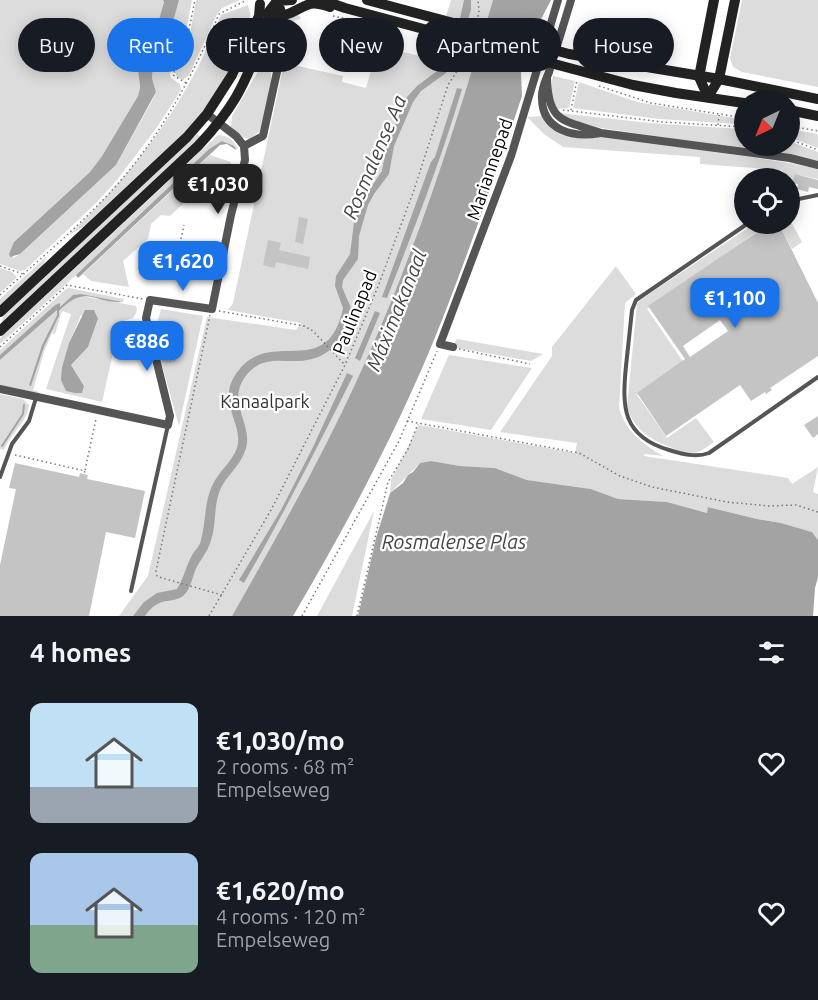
<!DOCTYPE html>
<meta charset="utf-8">
<style>
:root{--surface:#171b24;--page:#242831;--text:#f1f3f6;--muted:#9ea1a6;--accent:#1a73e8}
body{margin:0;font-family:Ubuntu,sans-serif;background:var(--page);color:var(--text);height:100vh;display:flex;flex-direction:column;font-size:22px;white-space:nowrap}
*{box-sizing:border-box;margin:0}
p{font-size:20px;color:var(--muted)}
.icon{flex:none;width:33px;height:33px;fill:none;stroke:currentColor;stroke-width:2;stroke-linecap:round;stroke-linejoin:round}
.map{position:relative;height:616px;overflow:hidden}
.panel{display:flex;flex-direction:column;background:var(--surface);flex:1}
.panel>*{flex:none}
.banner{position:absolute;left:18px;top:18px;width:783px;height:54px;display:flex;gap:12px}
.needle{width:39px;rotate:223deg}
.fabs{position:absolute;left:734px;top:90px;display:grid;gap:12px}
.fabs a{display:grid;place-items:center;width:66px;height:66px;border-radius:50%;background:var(--surface);box-shadow:0 3px 15px #0003;font-size:30px}
.price{position:absolute;translate:-50% -51px;padding:0 14px;border-radius:12px;background:var(--accent);color:#fff;font-size:20px;line-height:39px;filter:drop-shadow(0 2px 3px #0008)}
.price::after{content:'';position:absolute;left:50%;top:36px;width:18px;height:14px;margin-left:-9px;background:inherit;clip-path:polygon(0 0,100% 0,50% 100%)}
.price.selected{background:#222;color:#fff}
ul{padding:0;list-style:none}
li{display:flex;align-items:center;gap:18px;height:150px;padding:0 30px}
li span{display:grid;place-items:center;flex:none;width:168px;height:120px;border-radius:12px;color:#555}
li>.icon{margin-inline-start:auto}
span .icon{width:72px;height:72px;fill:#fffc;stroke-width:1}
li b{font-size:26px}
h2{display:flex;justify-content:space-between;align-items:center;height:72px;padding:0 30px;font-size:26px}
.tag{padding:0 21px;border-radius:27px;background:var(--surface);box-shadow:0 3px 15px #0003;font-size:21px;line-height:54px}
.tag.selected{background:var(--accent);color:#fff}
.map>svg:first-child{display:block}
.green{fill:#dcdcdc;fill-rule:evenodd}
.water{fill:#a3a3a3}
.pier{fill:#fff}
.lines{fill:none;stroke-linecap:round;stroke-linejoin:round}
.stream{stroke:#a3a3a3;stroke-width:2}
.building{fill:#c4c4c4;fill-rule:evenodd}
.path{stroke:#777;stroke-width:1.5;stroke-dasharray:1.5 3;stroke-linecap:butt}
.service{stroke:#555;stroke-width:4}
.minor{stroke:#555;stroke-width:8}
.secondary{stroke:#222;stroke-width:10}
.labels{text-anchor:middle;dominant-baseline:central;stroke-width:4.5;stroke-linejoin:round;paint-order:stroke}
.street-label{font-size:18px;fill:#000;stroke:#fff}
.park-label{font-size:18px;fill:#333;stroke:#fff}
.water-label{font-size:20px;font-style:italic;fill:#444;stroke:#fff}
</style>
<div class="map">
<svg width="818" height="616" viewBox="0 0 818 616">
<rect width="100%" height="100%" fill="#fff"/>
<!-- green -->
<g class="green">
<polygon points="0,0 163,0 164,2 156,30 140,60 139,80 140,88 138,96 102,156 90,172 14,242 13,258 20,254 116,165 152,101 156,92 152,78 153,67 173,22 179,0 192,0 186,31 170,74 171,78 180,84 181,90 155,130 116,181 96,203 25,270 20,271 0,264"/>
<polygon points="196,0 240,0 222,8 217,14 189,75 183,80 177,77 175,72 190,34"/>
<path d="M451,0H493C455,129 414,257 357,380C320,461 276,538 232,616H119L148,576L207,317L296,330L301,323L228,310L233,303L284,63L343,76L342,82L366,88L378,46L433,59Z"/>
<polygon points="742,0 818,0 818,87 742,72 733,67 730,58"/>
<path d="M248,5L250,13L249,22L242,41L230,68L205,110L186,131L83,227L69,235C121,184 163,134 197,69C206,52 213,33 221,15Z"/>
<polygon points="299,15 301,19 289,22 283,26 280,33 271,63 271,85 260,131 250,139 241,137 231,127 232,116 257,73 272,33 285,20"/>
<polygon points="553,76 575,81 569,108 556,109 550,93"/>
<polygon points="579,82 637,102 740,119 739,124 659,119 573,108"/>
<polygon points="559,113 649,123 741,129 744,130 744,146 789,146 789,141 818,152 818,161 575,124"/>
<polygon points="542,116 546,124 551,128 567,136 610,137 790,163 818,169 818,179 795,174 792,183 782,170 700,164 700,157 563,147 544,134 527,117"/>
<polygon points="789,129 818,134 818,148 789,137"/>
<polygon points="197,134 201,137 0,326 4,314"/>
<path d="M218,135C229,135 232,140 238,148L236,150L233,146L222,141L209,149L76,275L0,344V338Z"/>
<polygon points="210,155 231,162 226,193 219,193 213,183 206,182 170,216 161,215 151,224 148,239 123,261 129,287 91,281 83,274"/>
<polygon points="789,218 802,242 792,249 779,224 789,224"/>
<path d="M754,224H768L647,309L684,363L637,395L667,438L696,418L714,442C708,446 701,452 693,453C685,454 677,450 670,447C649,439 634,429 627,407L637,304L640,300Z"/>
<polygon points="47,256 42,267 0,306 0,299"/>
<path d="M616,266L636,294L625,303L619,408C626,432 643,444 663,456L644,454V456L788,478L792,484L818,467L813,492L818,494V540L812,532L781,523L757,519L709,507L707,513L667,502L618,499L591,489L527,480L495,468L460,466L431,461L420,463C409,474 400,483 390,493L391,480L419,425L575,453L577,443L500,432L552,356V347Z"/>
<polygon points="0,268 12,272 16,276 16,278 0,293"/>
<polygon points="69,288 124,299 123,302 81,294 73,295 59,308 55,305 0,355 0,350 66,289"/>
<path d="M81,296L136,306L137,311L133,318L120,322L102,402L46,389L71,314L62,311L55,334L52,333L44,352L33,390L39,392L37,394L0,385V360L57,310V315L42,345L29,385H31L44,347L59,316V311L69,301ZM81,315L98,320L88,347L71,365L84,386L81,393L62,367L69,343Z"/>
<polygon points="161,309 203,316 179,426 154,336"/>
<polygon points="457,339 543,354 531,361 452,347"/>
<polygon points="449,355 532,368 491,430 421,419"/>
<path d="M0,394L23,399L29,405C27,423 10,434 4,450L0,449Z"/>
<polygon points="374,511 352,616 317,616"/>
</g>
<!-- water -->
<g class="water">
<polygon points="163,0 179,0 173,22 153,67 152,78 156,92 116,165 20,254 10,257 9,254 14,242 90,172 102,156 138,96 140,88 138,68 140,59 156,30 164,2"/>
<path d="M464,0H471V10L455,58L446,73L421,91L413,102L394,146L389,174L374,194L368,205L359,236L358,259L343,280L342,287L351,308C347,329 335,354 312,359C287,366 264,351 245,377C226,403 255,426 245,451C240,466 226,476 220,490C213,507 217,526 210,543C207,553 199,561 195,571C192,579 190,590 184,595C178,601 169,600 162,602C155,604 149,610 145,616H133L144,602L157,593L177,589C184,578 186,566 192,555C195,550 200,546 201,540C206,522 204,504 212,486C218,472 232,462 237,448C244,425 218,404 234,377C267,322 327,385 343,308L335,286L336,276L350,254L354,223L361,202L382,171L387,144L407,97L417,86L441,68L449,54L455,43Z"/>
<path d="M493,0H551L534,33L521,73L522,96C497,170 472,243 444,315C403,420 350,519 293,616H232C276,538 320,461 357,380C414,257 455,129 493,0Z"/>
<path d="M457,88L462,89C441,160 414,229 387,298L382,297L431,162L435,157Z"/>
<polygon points="222,141 234,146 236,150 227,144 220,145 78,278 76,275 209,149"/>
<path d="M81,294L123,302C93,304 87,283 59,311V316L44,347L31,386L29,385L42,345L57,315V310L0,360V355L55,305L60,303V307L73,295Z"/>
<polygon points="85,310 94,310 98,319 88,347 71,365 84,386 82,393 75,393 66,391 61,380 62,367 69,343"/>
<polygon points="375,311 380,313 360,361 355,358"/>
<path d="M347,373L353,376C318,446 283,515 244,583L239,580L281,510L313,447Z"/>
<polygon points="431,461 460,466 495,468 527,480 591,489 618,499 667,502 707,513 708,507 757,519 781,523 812,532 818,540 818,577 815,588 813,616 358,616 376,538 390,493 403,483 408,475 413,472 420,463"/>
</g>
<!-- pier -->
<polygon class="pier" points="483,24 535,39 526,67 475,53"/>
<g class="lines">
<!-- stream -->
<polyline class="stream" points="2,446 23,414 24,405"/>
</g>
<!-- building -->
<g class="building">
<polygon points="795,174 818,180 818,189 809,187 808,192 797,189 798,184 792,183"/>
<polygon points="299,217 308,219 303,244 295,242"/>
<path d="M770,224H779L818,303V356L770,388L772,390L766,394L765,392L751,401L740,385L666,436L637,393L685,359L648,306L756,233L755,231L761,227L762,229ZM720,320L728,331L690,357L683,346Z"/>
<polygon points="268,240 281,243 279,250 310,257 308,269 276,262 275,268 263,265"/>
<polygon points="175,259 194,263 192,271 173,267"/>
<polygon points="168,332 177,334 173,354 177,355 175,362 172,361 171,363 163,362 162,358"/>
<polygon points="818,416 818,434 813,438 804,425"/>
<polygon points="15,463 79,477 80,473 88,475 87,479 145,491 135,538 106,532 89,616 0,616 0,565 16,489 9,488"/>
</g>
<g class="lines">
<!-- path -->
<g class="path">
<polyline points="333,16 360,22"/>
<polyline points="477,21 479,11 478,0"/>
<polyline points="186,83 173,75 188,34 195,0"/>
<polyline points="599,86 651,103 744,118"/>
<polyline points="563,110 663,122 744,127"/>
<polyline points="571,110 577,80"/>
<polyline points="718,125 719,115"/>
<polyline points="789,126 818,131"/>
<polyline points="742,127 744,120"/>
<polyline points="789,139 818,150"/>
<polyline points="0,266 23,274"/>
<polyline points="171,272 176,252 178,252 184,225"/>
<path d="M0,295C41,258 86,221 122,179C164,130 194,73 219,14L247,0"/>
<polyline points="219,311 304,326 313,331 344,364"/>
<polyline points="210,315 156,571 157,576 162,578 222,595"/>
<polyline points="0,347 67,285 143,299"/>
<polyline points="459,349 530,364"/>
<polyline points="407,421 579,453 620,476 652,487 727,502 769,506 796,505 818,512"/>
<polyline points="15,455 85,471 84,474"/>
<polyline points="85,470 96,419"/>
<polyline points="209,616 271,510 345,365 379,284 414,190 448,85 469,52"/>
<polyline points="302,616 399,441 437,351"/>
<polyline points="357,616 388,482 408,449 418,424"/>
</g>
<!-- service -->
<g class="service">
<polyline points="789,201 818,195"/>
<path d="M747,224L636,300L632,310C630,329 628,347 626,366C622,407 622,436 669,450C682,454 696,458 709,453L818,377"/>
<polyline points="0,477 12,444 29,421 36,398"/>
<polyline points="131,591 168,425"/>
</g>
<!-- minor -->
<g class="minor">
<path d="M571,0C564,24 556,48 549,72C546,80 541,89 542,98C542,131 574,138 600,133"/>
<path d="M547,78C548,125 566,120 601,133L790,158L818,165"/>
<polyline points="244,146 263,136 287,26"/>
<polyline points="453,347 440,344 511,156 558,0"/>
<polyline points="0,389 168,425 170,416 146,318 150,300 212,309 231,215 245,160 244,146 236,136 207,114"/>
</g>
<!-- secondary -->
<g class="secondary">
<polyline points="322,0 345,8 633,85 676,93 744,103"/>
<polyline points="367,0 569,54 719,79 818,99"/>
<path d="M271,13C290,19 294,9 310,4C316,2 324,5 330,7"/>
<polyline points="267,14 277,1 292,0"/>
<polyline points="708,97 719,79 735,0"/>
<polyline points="708,97 699,77 714,0"/>
<polyline points="789,110 818,116"/>
<polyline points="0,312 187,137 207,114 232,75 259,16 260,4"/>
<path d="M0,331L198,146C232,110 244,87 261,41C266,30 269,15 280,9"/>
</g>
</g>
<g class="labels">
<!-- street labels -->
<g class="street-label">
<text transform="translate(489 169) rotate(-71)">Mariannepad</text>
<text transform="translate(354 312) rotate(-68)">Paulinapad</text>
</g>
<!-- park labels -->
<g class="park-label">
<text x="265" y="401">Kanaalpark</text>
</g>
<!-- water labels -->
<g class="water-label">
<text transform="translate(374 157) rotate(-67)">Rosmalense Aa</text>
<text transform="translate(396 310) rotate(-68)">Máximakanaal</text>
<text x="454" y="541">Rosmalense Plas</text>
</g>
</g>
</svg>
<div class="fabs">
<a><svg class="needle" viewBox="-14 -14 28 28"><path d="M0-13l5 13h-10z" fill="#e53935"/><path d="M0 13l5-13h-10z" fill="#9ea1a6"/></svg></a>
<a><svg class="icon" aria-label="locate" viewBox="0 0 24 24"><circle cx="12" cy="12" r="6"/><path d="M12 2v4M12 18v4M2 12h4M18 12h4"/></svg></a>
</div>
<b class="price selected" style="left:218px;top:215px">€1,030</b>
<b class="price" style="left:183px;top:292px">€1,620</b>
<b class="price" style="left:735px;top:329px">€1,100</b>
<b class="price" style="left:147px;top:372px">€886</b>
<div class="banner">
<a class="tag">Buy</a>
<a class="tag selected">Rent</a>
<a class="tag">Filters</a>
<a class="tag">New</a>
<a class="tag">Apartment</a>
<a class="tag">House</a>
</div>
</div>
<section class="panel">
<h2>4 homes<svg class="icon" aria-label="filters" viewBox="0 0 24 24"><path d="M4 7h16M4 17h16"/><circle cx="9" cy="7" r="2"/><circle cx="15" cy="17" r="2"/></svg></h2>
<ul>
<li><span style="background:linear-gradient(#bfe0f5 70%,#9aa5b1 0)"><svg class="icon" aria-label="home" viewBox="0 0 24 24"><path d="M3 11l9-7 9 7M6 9v11h12V9"/></svg></span><div><b>€1,030/mo</b><p>2 rooms · 68 m²</p><p>Empelseweg</p></div><svg class="icon" aria-label="heart" viewBox="0 0 24 24"><path d="M12 20l-8-8c-3-5 5-10 8-4 3-6 11-1 8 4z"/></svg></li>
<li><span style="background:linear-gradient(#a9c7e8 60%,#7fa58c 0)"><svg class="icon" aria-label="home" viewBox="0 0 24 24"><path d="M3 11l9-7 9 7M6 9v11h12V9"/></svg></span><div><b>€1,620/mo</b><p>4 rooms · 120 m²</p><p>Empelseweg</p></div><svg class="icon" aria-label="heart" viewBox="0 0 24 24"><path d="M12 20l-8-8c-3-5 5-10 8-4 3-6 11-1 8 4z"/></svg></li>
</ul>
</section>
